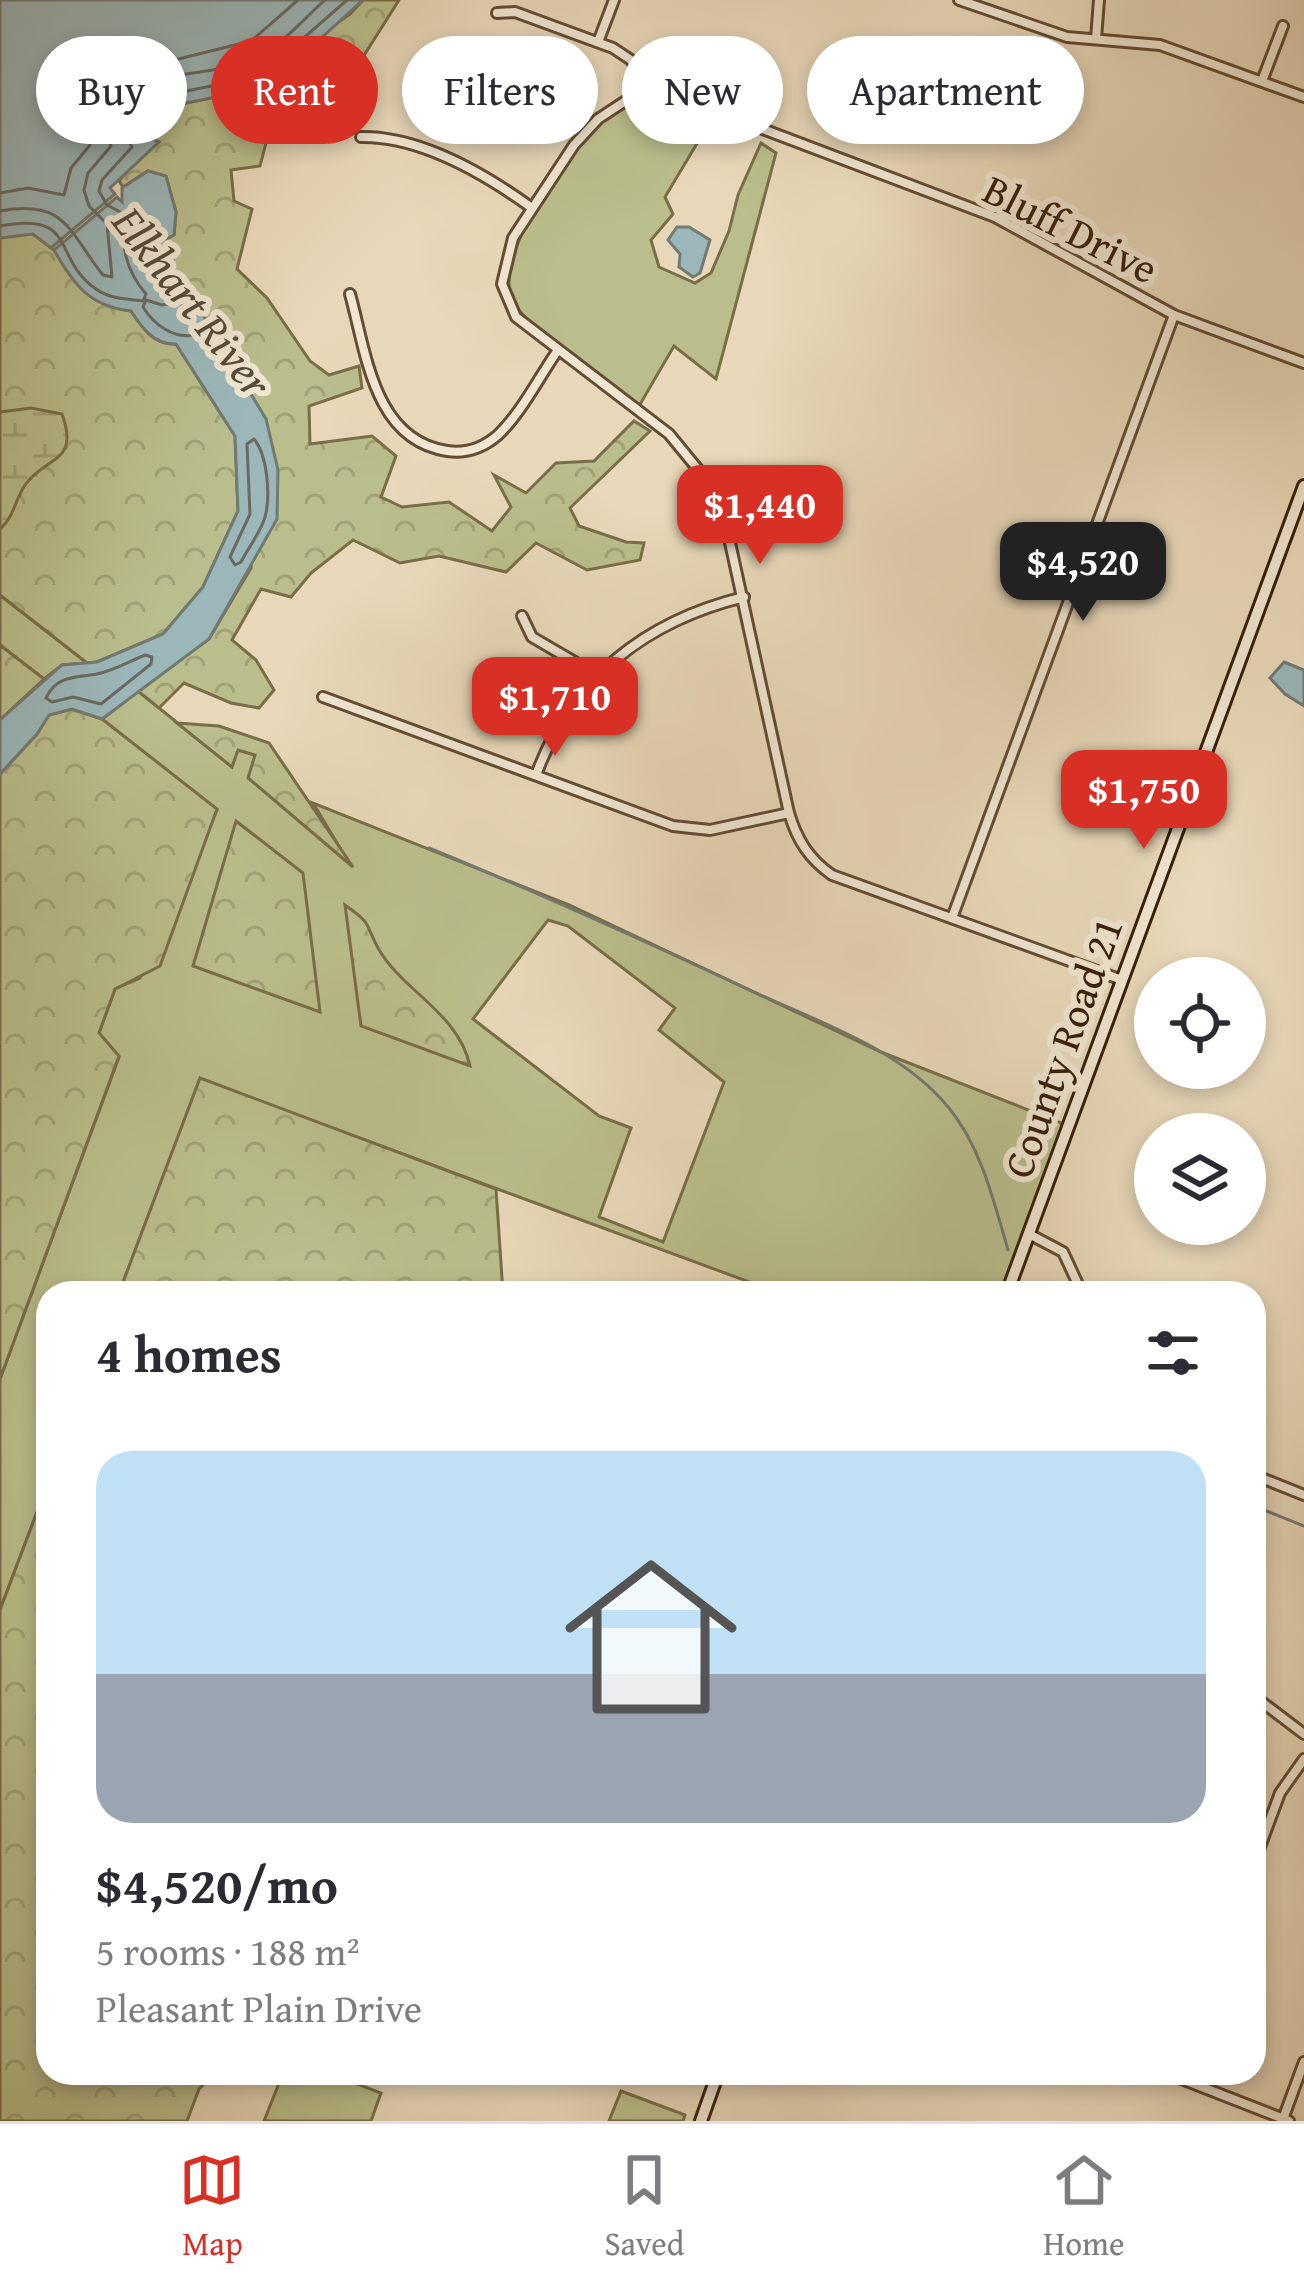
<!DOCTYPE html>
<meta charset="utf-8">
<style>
:root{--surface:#fff;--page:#f7f7f7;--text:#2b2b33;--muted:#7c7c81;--line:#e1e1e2;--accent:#d93025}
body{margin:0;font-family:"Gentium Book Plus",serif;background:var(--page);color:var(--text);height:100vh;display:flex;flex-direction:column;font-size:45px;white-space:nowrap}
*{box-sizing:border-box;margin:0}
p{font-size:39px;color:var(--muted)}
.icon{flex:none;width:66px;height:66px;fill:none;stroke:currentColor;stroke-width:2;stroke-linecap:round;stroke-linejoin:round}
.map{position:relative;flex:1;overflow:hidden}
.drawer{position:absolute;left:36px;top:1281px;width:1230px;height:804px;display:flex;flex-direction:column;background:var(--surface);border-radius:36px;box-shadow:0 6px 18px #0003}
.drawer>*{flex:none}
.banner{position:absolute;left:36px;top:36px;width:1233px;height:108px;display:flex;gap:24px}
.controls{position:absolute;left:1134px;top:957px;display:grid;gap:24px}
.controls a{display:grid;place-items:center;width:132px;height:132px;border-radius:50%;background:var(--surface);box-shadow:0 6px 18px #0003;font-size:60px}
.price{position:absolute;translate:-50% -102px;padding:0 27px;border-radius:24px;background:var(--accent);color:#fff;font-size:39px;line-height:78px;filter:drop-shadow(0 3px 6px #0008)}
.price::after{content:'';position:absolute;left:50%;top:72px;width:36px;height:27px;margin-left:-18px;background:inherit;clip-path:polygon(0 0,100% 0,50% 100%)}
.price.on{background:#222;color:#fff}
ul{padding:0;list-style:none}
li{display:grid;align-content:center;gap:24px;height:636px;padding:0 60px}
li+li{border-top:3px solid var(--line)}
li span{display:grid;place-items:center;height:372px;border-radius:36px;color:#555}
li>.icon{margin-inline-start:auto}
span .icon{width:216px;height:216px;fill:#fffc;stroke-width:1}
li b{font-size:51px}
h2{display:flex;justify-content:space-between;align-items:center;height:144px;padding:0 60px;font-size:51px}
.pill{padding:0 42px;border-radius:54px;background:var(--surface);box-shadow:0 6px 18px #0003;font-size:42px;line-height:108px}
.pill.on{background:var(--accent);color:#fff}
.tab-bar{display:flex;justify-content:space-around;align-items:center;height:168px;border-top:3px solid var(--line);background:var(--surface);font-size:33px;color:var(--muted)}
.tab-bar a{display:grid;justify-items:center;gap:6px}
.tab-bar .on{color:var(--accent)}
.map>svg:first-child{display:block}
.grass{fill:#babe8c;stroke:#796e48;stroke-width:3;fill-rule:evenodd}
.forest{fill:url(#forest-crowns);stroke:#796e48;stroke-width:3}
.wetland{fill:url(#wetland-marsh);stroke:#796e48;stroke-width:3}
.water{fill:#9bb7ba;stroke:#737a72;stroke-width:3}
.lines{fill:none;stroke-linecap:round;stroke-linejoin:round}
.shore{stroke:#6a6a60;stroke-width:3}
.stream{stroke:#737a72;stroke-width:3}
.street-casing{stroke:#644c32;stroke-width:14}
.secondary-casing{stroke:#381e05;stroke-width:16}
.street{stroke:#f0e6d2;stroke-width:8}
.secondary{stroke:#f0e6d2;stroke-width:10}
.labels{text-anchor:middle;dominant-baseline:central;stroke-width:12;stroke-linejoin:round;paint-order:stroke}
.street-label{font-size:42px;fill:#381e05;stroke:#f0e6d2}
.water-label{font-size:45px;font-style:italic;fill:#564c3b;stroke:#f0e6d2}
</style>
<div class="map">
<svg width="1304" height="2121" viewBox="0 0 1304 2121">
<defs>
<pattern id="forest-crowns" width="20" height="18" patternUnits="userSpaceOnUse" patternTransform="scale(3)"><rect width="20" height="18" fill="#babe8c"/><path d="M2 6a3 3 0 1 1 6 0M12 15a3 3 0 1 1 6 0" fill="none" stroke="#a1a377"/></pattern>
<pattern id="wetland-marsh" width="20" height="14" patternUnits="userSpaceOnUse" patternTransform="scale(3)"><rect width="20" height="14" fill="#babe8c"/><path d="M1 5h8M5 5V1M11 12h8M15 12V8" fill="none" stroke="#a1a377"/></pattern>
</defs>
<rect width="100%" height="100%" fill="#e8d8b9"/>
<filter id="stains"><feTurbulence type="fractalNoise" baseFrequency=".00167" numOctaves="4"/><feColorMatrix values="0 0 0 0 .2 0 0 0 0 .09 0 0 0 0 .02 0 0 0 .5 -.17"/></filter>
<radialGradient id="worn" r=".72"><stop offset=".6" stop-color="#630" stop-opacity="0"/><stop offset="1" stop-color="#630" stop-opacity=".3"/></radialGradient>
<!-- grass -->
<g class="grass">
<path d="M648,99L670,100L714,115L665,197L673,214L651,240L659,267L695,283L711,273L729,231L738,195L761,143L776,153L716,379L674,346L639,406C611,384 524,328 512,299C493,255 566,154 600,124C614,112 630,104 648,99Z"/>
<polygon points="0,595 87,663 62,665 44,679 0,645"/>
<path d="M138,691L231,766L238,750L255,755L349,863L313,803L569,905L881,1052L1064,1124L1001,1293H779L200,1079L119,1293H48V1483L0,1610V1379L119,1057L99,1033L115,989L140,978L217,810L102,719ZM548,920L568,926L675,1008L659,1030L724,1082L663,1242L599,1217L631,1128L599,1116L473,1019Z"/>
<polygon points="283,2073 329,2073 381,2093 371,2121 264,2121"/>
<polygon points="621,2091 685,2115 683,2121 609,2121"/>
</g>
<!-- forest -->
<g class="forest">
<path d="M363,0H399L356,68L316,86L271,124L260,166L231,170L234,201L252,209L237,269L267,298L310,361L329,375L359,366L362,388L309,406L310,444L372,436L396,456L381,497L402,507L449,502L492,531L511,507L494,475L526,493L556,463L594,461L634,421L650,431L570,508L579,526L626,542L644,543L640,560L587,570L536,543L506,572L439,556L400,563L353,540L311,573L291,597L261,589L232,640L256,660L274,690L259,708L231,703L184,683L159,708L138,691L209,639L251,568L266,419L182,283L163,294C141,271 134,251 135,220L143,223L142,236L158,243L174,235L176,212L166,177L148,171L123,187L119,181L133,163L158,142L131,124L136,113L235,93L350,14Z"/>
<path d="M29,233C74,247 61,303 131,311C142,328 154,345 176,344L235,436L238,511L203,587L163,634L97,662L87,663L0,595V238Z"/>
<polygon points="0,645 44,679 0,720"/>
<polygon points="72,709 102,719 217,809 160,966 115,989 99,1033 119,1056 0,1379 0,774 37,734 49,715"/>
<polygon points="177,723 219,726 269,743 353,867 248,778 255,755 238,750 232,767"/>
<polygon points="236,821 303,873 320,1012 193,966"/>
<path d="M345,905C373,925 364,922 378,948C402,991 458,1012 470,1066L361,1026Z"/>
<polygon points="200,1078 496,1189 503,1293 119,1293"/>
<polygon points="48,1483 48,2073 215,2073 199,2089 187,2121 0,2121 0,1610"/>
</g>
<!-- wetland -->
<path class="wetland" d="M31,408L62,414C80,464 46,455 25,485C15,500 14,517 0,529V412Z"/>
<!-- water -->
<g class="water">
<polygon points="0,0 363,0 274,81 236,93 136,113 131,125 139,133 159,142 110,188 115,194 51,248 33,234 0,238"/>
<path d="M148,171L166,176L176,212L174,235L158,243L142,236L143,223L135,220C134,251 141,271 163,294L183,282L266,419L278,470L277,519L209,639L102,719L72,709L49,715L37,734L0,774V720L62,665L97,662L163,634L203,587L238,511L235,436L176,344C154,345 142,328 131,311C89,306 74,285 54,250L117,197L122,202V188Z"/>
<polygon points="677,227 689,227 710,240 700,273 693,277 679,267 680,254 668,240"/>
<polygon points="1284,662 1304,670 1304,706 1285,694 1270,678"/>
</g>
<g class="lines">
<!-- shore -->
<g class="shore">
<path d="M0,193L28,188L64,195L71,168L90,145C84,117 90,93 114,75L251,41L298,0"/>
<path d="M0,211C66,199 68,231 103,275L112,277L107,224L89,206L84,190L88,173L111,146C81,60 215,84 261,56C284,42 305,18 325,0"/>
<path d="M0,226C79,211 51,258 96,289C109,299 128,299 143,301L146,294C125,270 121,244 124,214L107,205L99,191L102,180L132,147L120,126L126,108L135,101L232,82L267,70L347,0"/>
<path d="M146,300L162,305L180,302L195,329L194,335C174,339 154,325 143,307Z"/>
<path d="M254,439C267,454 271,495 265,517C261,532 248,548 241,562L235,565L230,557L250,514L247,444Z"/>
<path d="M145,655L152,657L151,664L101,704L73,697L52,702L46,698C57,675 75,678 97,674C113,671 130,661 145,655Z"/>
</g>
<!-- stream -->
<g class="stream">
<path d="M429,848C539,893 647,942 754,992C821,1023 901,1049 949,1108C981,1147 994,1202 1008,1250"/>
<polyline points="1254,1506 1304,1526"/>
</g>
<!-- street casing -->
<g class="street-casing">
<g id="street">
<polyline points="959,0 1067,37 1160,45 1304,97"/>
<polyline points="497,13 515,12 613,48 631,60 640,75 639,92 689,101 995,217 1174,315 1304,363"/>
<polyline points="1096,39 1099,0"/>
<polyline points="598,42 614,0"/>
<polyline points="1262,81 1283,26"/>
<path d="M639,92L598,119L574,145L513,238L502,284L516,317L669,434L701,473L724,515L789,813C797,840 809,859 832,875L1122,980"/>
<path d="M361,137C420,136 485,174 532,208"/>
<path d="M350,294C366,351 373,440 447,451C467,454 483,448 498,435C522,412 539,377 558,350"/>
<polyline points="522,616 532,637 597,675"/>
<polyline points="323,697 673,826 710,830 789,813"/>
<path d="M536,775C572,678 646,621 744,597"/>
<polyline points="952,918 1174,315"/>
<polyline points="1029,1234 1063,1252 1082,1293"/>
<polyline points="1254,1475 1304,1495"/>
<polyline points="1254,1696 1304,1734"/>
<polyline points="1254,1863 1280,1793 1304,1759"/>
<polyline points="1166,2073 1289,2121"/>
<polyline points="1283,2119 1304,2062"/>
</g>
</g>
<!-- secondary casing -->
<g class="secondary-casing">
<g id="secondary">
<polyline points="1007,1293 1304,486"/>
<polyline points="701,2121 718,2073"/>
</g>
</g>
<!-- street -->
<use href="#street" class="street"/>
<!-- secondary -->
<use href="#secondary" class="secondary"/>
</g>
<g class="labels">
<!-- street labels -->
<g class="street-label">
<text transform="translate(1071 228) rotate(27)">Bluff Drive</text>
<text transform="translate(1062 1047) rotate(-70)">County Road 21</text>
</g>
<!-- water labels -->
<g class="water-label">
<text transform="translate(193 301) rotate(52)">Elkhart River</text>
</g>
</g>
<rect width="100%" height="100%" filter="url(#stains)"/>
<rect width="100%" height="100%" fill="url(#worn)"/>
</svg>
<div class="controls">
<a><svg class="icon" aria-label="locate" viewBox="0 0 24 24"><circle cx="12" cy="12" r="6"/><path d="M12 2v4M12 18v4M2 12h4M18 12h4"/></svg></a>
<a><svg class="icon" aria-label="layers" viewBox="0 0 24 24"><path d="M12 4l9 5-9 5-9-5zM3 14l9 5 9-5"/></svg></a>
</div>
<b class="price" style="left:760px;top:567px">$1,440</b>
<b class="price on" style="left:1083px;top:624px">$4,520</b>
<b class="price" style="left:555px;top:759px">$1,710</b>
<b class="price" style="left:1144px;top:852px">$1,750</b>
<div class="banner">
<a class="pill">Buy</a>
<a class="pill on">Rent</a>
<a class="pill">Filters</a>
<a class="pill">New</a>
<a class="pill">Apartment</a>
</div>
<section class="drawer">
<h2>4 homes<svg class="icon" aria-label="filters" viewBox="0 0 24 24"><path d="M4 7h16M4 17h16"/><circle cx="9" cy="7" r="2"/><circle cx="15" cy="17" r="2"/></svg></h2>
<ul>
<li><span style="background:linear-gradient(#bfe0f5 60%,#9aa5b1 0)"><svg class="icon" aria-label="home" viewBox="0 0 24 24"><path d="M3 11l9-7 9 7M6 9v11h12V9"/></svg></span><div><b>$4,520/mo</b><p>5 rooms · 188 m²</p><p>Pleasant Plain Drive</p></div></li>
</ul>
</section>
</div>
<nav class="tab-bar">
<a class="on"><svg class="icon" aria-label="map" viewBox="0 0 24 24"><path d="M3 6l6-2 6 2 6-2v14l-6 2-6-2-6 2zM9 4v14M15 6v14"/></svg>Map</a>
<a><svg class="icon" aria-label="saved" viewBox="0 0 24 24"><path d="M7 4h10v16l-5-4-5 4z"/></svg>Saved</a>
<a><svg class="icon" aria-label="home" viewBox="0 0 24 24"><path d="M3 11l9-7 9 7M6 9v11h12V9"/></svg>Home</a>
</nav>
